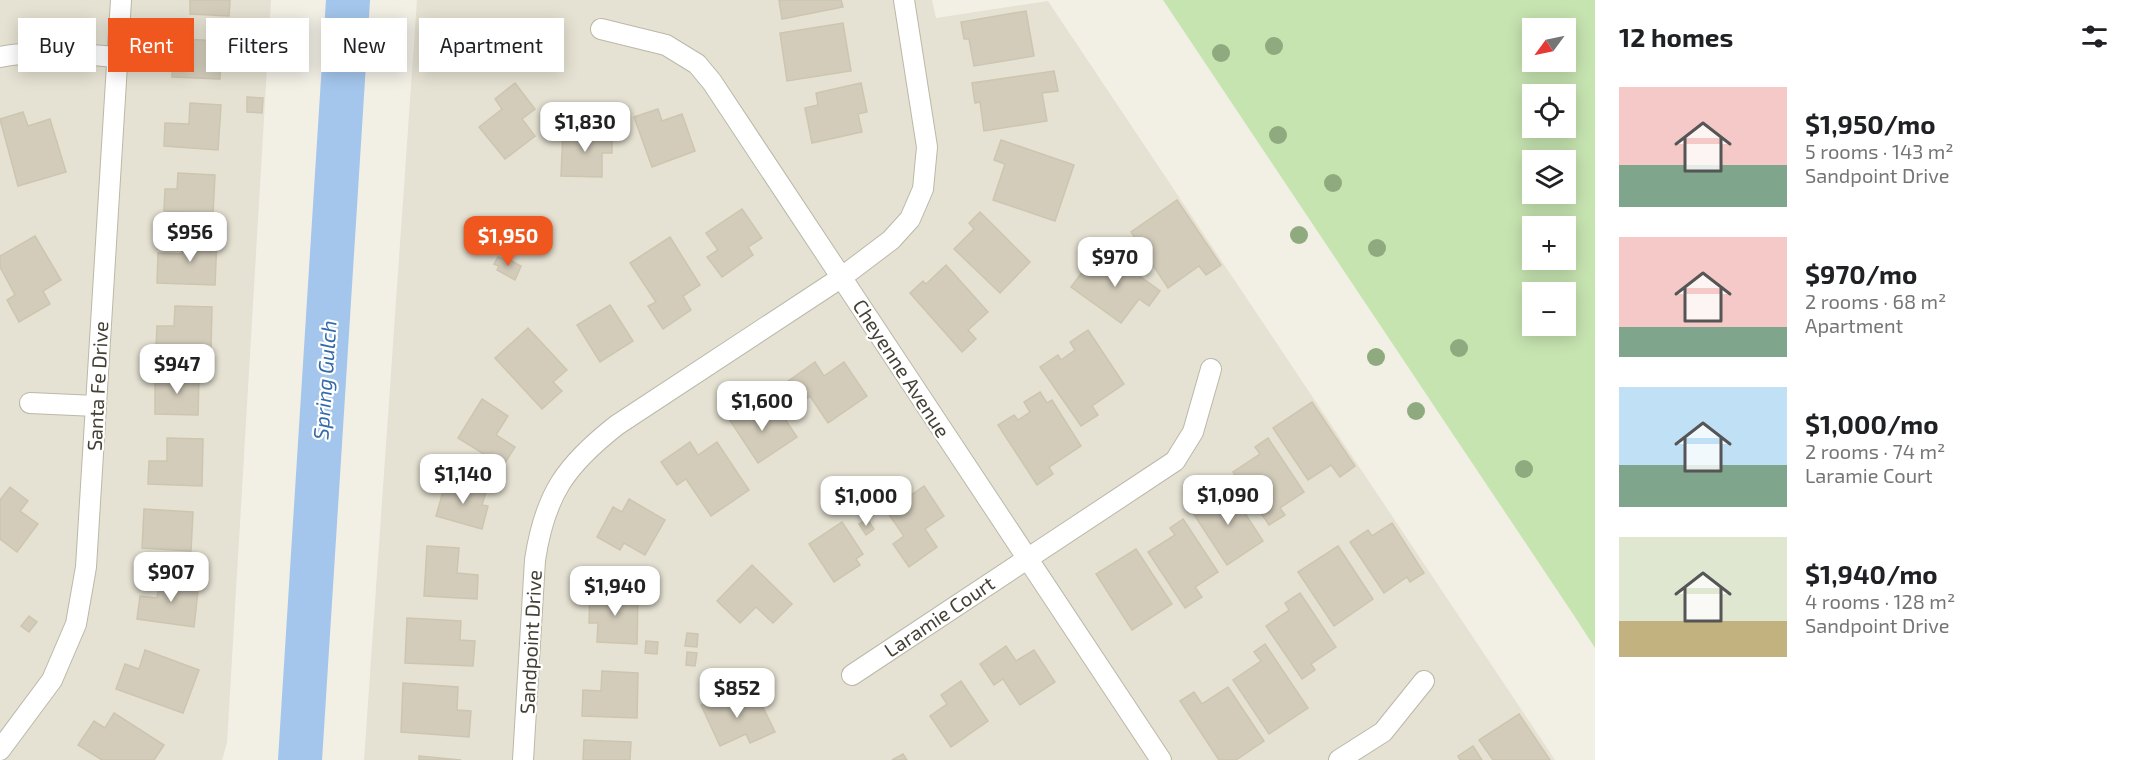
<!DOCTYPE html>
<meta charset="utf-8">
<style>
:root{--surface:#fff;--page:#f2f2f2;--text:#202124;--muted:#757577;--accent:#ef571f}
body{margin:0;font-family:"Exo 2",sans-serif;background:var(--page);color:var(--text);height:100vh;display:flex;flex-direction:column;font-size:22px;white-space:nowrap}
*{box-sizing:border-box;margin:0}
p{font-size:20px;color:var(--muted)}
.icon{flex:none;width:33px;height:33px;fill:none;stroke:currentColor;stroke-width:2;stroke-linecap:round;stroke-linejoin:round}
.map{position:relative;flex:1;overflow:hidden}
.drawer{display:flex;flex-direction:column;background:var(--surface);width:540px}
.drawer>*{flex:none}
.banner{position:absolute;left:18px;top:18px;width:570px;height:54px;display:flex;gap:12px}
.needle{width:39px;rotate:237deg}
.fabs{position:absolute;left:1522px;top:18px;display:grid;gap:12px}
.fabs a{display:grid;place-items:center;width:54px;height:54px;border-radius:0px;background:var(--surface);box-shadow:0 3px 15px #0003;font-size:30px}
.price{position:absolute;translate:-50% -51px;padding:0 14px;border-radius:12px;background:#fff;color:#222;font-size:20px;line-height:39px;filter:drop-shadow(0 2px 3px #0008)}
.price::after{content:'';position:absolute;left:50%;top:36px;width:18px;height:14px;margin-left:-9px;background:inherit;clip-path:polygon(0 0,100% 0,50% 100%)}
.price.active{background:var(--accent);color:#fff}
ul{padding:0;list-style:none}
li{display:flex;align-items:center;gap:18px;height:150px;padding:0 24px}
li span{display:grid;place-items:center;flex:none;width:168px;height:120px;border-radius:0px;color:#555}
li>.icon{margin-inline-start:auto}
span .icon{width:72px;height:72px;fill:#fffc;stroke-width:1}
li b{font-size:26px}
h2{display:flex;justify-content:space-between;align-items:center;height:72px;padding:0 24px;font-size:26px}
.pill{padding:0 21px;border-radius:0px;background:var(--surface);box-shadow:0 3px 15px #0003;font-size:21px;line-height:54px}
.pill.active{background:var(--accent);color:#fff}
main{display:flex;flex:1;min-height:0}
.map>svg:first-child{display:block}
.residential{fill:#e5e2d3}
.green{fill:#c6e4b0;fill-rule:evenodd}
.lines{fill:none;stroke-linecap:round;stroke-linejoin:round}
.river{stroke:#a4c6ec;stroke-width:44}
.building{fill:#d3ccbb;stroke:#cdc5af;stroke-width:1.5}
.minor-casing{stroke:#bcb8a8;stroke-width:22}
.minor{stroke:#fff;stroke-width:20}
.tree{fill:#8faa7f}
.labels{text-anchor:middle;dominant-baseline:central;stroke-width:4.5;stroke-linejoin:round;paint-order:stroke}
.street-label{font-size:20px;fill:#444035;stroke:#fff}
.water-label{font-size:21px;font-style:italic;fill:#346aaa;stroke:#fff}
</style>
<main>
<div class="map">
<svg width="1595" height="760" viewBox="0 0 1595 760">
<rect width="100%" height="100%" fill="#f2efe5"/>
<!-- residential -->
<g class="residential">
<polygon points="0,0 271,0 227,743 222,760 0,760"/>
<polygon points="417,0 932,0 936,18 1048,1 1555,760 364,760"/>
</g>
<!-- green -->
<path class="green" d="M1163,0H1595V648L1575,617ZM1533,28H1566V62H1533ZM1533,94H1566V128H1533ZM1533,160H1566V194H1533ZM1533,226H1566V260H1533ZM1533,292H1566V326H1533Z"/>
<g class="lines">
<!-- river -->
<polyline class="river" points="300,760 348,0"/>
</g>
<!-- building -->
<g class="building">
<polygon points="190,0 230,0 229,16 190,14"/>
<polygon points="779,0 841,0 843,7 782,19"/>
<polygon points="1026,11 1034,56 974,66 969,39 964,39 961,22"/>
<polygon points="497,20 498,34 512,32 514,57 464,61 460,24"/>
<polygon points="843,23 851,71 787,81 780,33"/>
<polygon points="181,39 221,41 220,79 172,77 173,53 180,54"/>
<polygon points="1054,71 1058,91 1042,93 1047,121 984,131 980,102 975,103 972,83"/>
<polygon points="515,83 535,109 522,119 535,136 505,159 479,127 502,109 495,99"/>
<polygon points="861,83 867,112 858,114 862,132 812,143 805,108 818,105 816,93"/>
<polygon points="247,97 263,98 262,113 247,112"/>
<polygon points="190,103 221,105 218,150 164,146 165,123 189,124"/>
<polygon points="658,109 662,121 682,114 695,151 652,167 634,117"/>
<polygon points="23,112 28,126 50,119 66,172 18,186 0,119"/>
<polygon points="563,131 612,132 612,153 602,153 602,177 561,176"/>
<polygon points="1001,140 1074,165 1055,221 993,200 1005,164 994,160"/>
<polygon points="178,173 215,175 213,213 164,211 165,189 177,189"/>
<polygon points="1177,200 1221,265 1206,275 1199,266 1168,288 1131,232"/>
<polygon points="742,209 762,238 748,247 753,255 722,277 707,257 718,250 706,233"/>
<polygon points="980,212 1030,262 1000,293 954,249 974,229 969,223"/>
<polygon points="35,236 61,280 43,291 50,304 19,322 7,300 15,295 0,267 0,256"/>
<polygon points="182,236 217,237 215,285 157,283 158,253 182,254"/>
<polygon points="670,237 700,285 683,296 691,310 663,329 648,306 656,302 630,263"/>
<polygon points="1108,253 1160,291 1149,306 1139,299 1121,323 1071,287 1083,271 1091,276"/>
<polygon points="498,257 503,259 504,257 521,266 515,280 497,270 499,266 494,264"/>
<polygon points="946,265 988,312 968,330 976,339 962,352 910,293 923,281 926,284"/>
<polygon points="610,305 633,341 600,362 577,325"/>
<polygon points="175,306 212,307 211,350 156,348 157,326 174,326"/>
<polygon points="528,328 567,370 553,382 562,391 542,409 495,358"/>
<polygon points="1088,330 1124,384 1092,406 1098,415 1081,426 1040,367 1058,355 1061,360 1075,350 1070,342"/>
<polygon points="815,362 824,376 844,362 867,396 828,423 810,396 801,403 787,382"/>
<polygon points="155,375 199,376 198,415 155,414"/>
<polygon points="1040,392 1047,403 1052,400 1081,446 1049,467 1053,474 1037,485 998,425 1014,415 1018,420 1030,412 1024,402"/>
<polygon points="482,399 508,416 496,435 515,447 503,466 458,438"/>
<polygon points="1312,402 1355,466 1340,477 1331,465 1308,480 1273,428"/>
<polygon points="746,403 759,423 779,410 797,437 758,463 727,416"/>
<polygon points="167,438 203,439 202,486 148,484 149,461 167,461"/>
<polygon points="1268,438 1304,492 1280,508 1285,515 1269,525 1233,472 1260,454 1255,447"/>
<polygon points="690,442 698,455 717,442 749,490 711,516 686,479 677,485 661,462"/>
<polygon points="446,481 486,492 482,505 488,506 482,529 436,516"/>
<polygon points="1226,484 1263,541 1227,565 1193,513 1216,498 1213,493"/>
<polygon points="924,486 944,516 925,529 937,547 909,567 893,544 904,536 887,512"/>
<polygon points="10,487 28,501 20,511 38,524 17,552 0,539 0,500"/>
<polygon points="629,499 665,520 645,555 624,543 620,550 597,537 613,507 622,512"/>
<polygon points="863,499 875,502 873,513 861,510"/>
<polygon points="144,509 193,512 191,551 142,548"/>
<polygon points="867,519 874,529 866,535 859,524"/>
<polygon points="1183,519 1218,572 1195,587 1202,597 1185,608 1148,552 1175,535 1170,528"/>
<polygon points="842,522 863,554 856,559 860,565 834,582 809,544"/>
<polygon points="1392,523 1424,573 1410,582 1407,577 1384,593 1350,542 1368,530 1372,536"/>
<polygon points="427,546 459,548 457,573 478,575 477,599 424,596"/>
<polygon points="1338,546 1373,599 1334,626 1298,572"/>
<polygon points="1136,549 1172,604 1132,630 1096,574"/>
<polygon points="752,565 792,604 773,623 756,607 740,623 717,601"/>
<rect x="599" y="568" width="13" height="12"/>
<polygon points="160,577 199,582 194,627 137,619 140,596 157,598"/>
<polygon points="590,593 638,595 637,644 597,642 598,623 589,623"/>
<polygon points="1300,593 1336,647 1311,664 1315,670 1302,679 1266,626 1289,610 1285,603"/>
<polygon points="29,616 37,622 29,632 21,626"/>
<polygon points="407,618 461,621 460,640 475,641 473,666 405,663"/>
<polygon points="687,633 698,634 697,647 685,646"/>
<polygon points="646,641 658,642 657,654 645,653"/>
<polygon points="1265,644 1308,708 1269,734 1233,680 1261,661 1254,652"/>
<polygon points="1006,646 1016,661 1034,650 1055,682 1020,705 1003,679 994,685 980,664"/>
<polygon points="145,650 199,670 183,713 116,689 125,664 139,669"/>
<polygon points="687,652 697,653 695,666 686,665"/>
<polygon points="602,671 638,673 637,718 582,716 583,690 601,691"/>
<polygon points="961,681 988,721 951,747 930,716 947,704 941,695"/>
<polygon points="403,683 458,687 457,710 471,711 469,737 401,732"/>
<polygon points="1228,687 1264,741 1236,760 1219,760 1180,701 1194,692 1202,704"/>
<polygon points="736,688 746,708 760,701 775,732 750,743 746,734 720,746 701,705"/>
<polygon points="114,713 164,745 154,760 102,760 78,745 94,721 105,728"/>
<polygon points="1519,714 1550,760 1493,760 1479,740"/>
<polygon points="584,740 631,742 630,760 583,760"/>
<polygon points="1473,746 1482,760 1460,760 1458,756"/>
<polygon points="903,754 907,760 892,760"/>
<polygon points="419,756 461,760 419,760"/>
</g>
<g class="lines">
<!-- minor casing -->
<g class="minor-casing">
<g id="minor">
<polyline points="601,29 666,45 697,64 712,82 1161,760"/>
<path d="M0,57C39,49 78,54 117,57"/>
<polyline points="30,403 96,406"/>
<polyline points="852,675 1175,461 1193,432 1211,369"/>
<polyline points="0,750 52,680 76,624 86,567 121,0"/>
<path d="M523,760L535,560C545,494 566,465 617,425L842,277L891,240L910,219L923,189L927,147L904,0"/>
<polyline points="1339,760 1383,732 1424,681"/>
</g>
</g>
<!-- minor -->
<use href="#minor" class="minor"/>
</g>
<!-- trees -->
<g class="tree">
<circle cx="1274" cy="46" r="9"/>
<circle cx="1221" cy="53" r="9"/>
<circle cx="1278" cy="135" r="9"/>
<circle cx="1333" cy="183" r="9"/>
<circle cx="1299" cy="235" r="9"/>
<circle cx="1377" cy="248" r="9"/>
<circle cx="1459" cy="348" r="9"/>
<circle cx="1376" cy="357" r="9"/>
<circle cx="1416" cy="411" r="9"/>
<circle cx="1524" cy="469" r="9"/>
</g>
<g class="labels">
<!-- street labels -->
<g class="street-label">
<text transform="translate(902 368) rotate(57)">Cheyenne Avenue</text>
<text transform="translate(97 386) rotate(-87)">Santa Fe Drive</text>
<text transform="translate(939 616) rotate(-34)">Laramie Court</text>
<text transform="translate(530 642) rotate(-87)">Sandpoint Drive</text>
</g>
<!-- water labels -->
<g class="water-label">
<text transform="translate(324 380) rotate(-86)">Spring Gulch</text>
</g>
</g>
</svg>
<div class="fabs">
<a><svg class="needle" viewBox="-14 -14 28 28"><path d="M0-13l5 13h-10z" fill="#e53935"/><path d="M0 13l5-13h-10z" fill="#757577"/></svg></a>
<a><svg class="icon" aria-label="locate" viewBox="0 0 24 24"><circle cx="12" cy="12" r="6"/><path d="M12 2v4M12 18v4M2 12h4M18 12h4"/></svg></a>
<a><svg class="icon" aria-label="layers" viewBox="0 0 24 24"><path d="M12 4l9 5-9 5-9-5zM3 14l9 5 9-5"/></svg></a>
<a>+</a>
<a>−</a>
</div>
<b class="price" style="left:585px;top:153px">$1,830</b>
<b class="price" style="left:190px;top:263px">$956</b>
<b class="price active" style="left:508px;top:267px">$1,950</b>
<b class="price" style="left:1115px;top:288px">$970</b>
<b class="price" style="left:177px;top:395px">$947</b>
<b class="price" style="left:762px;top:432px">$1,600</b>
<b class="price" style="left:463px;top:505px">$1,140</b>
<b class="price" style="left:1228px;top:526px">$1,090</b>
<b class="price" style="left:866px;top:527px">$1,000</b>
<b class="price" style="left:171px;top:603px">$907</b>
<b class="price" style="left:615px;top:617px">$1,940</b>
<b class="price" style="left:737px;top:719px">$852</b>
<div class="banner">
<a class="pill">Buy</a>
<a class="pill active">Rent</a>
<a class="pill">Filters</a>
<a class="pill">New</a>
<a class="pill">Apartment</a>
</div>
</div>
<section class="drawer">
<h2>12 homes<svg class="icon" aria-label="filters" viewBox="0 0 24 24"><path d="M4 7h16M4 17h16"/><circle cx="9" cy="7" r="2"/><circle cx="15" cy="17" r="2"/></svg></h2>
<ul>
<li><span style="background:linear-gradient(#f6c9c9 65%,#7fa58c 0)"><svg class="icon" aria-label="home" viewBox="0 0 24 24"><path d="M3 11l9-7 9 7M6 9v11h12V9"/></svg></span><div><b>$1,950/mo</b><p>5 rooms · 143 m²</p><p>Sandpoint Drive</p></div></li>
<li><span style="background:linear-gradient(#f6c9c9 75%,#7fa58c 0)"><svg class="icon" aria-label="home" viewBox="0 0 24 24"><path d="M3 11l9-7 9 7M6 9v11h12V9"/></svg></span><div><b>$970/mo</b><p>2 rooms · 68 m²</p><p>Apartment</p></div></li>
<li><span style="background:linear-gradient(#bfe0f5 65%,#7fa58c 0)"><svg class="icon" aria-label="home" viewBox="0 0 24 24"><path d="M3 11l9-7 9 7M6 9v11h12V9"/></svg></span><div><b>$1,000/mo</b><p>2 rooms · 74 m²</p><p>Laramie Court</p></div></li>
<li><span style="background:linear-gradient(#dfe7d0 70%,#c2b280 0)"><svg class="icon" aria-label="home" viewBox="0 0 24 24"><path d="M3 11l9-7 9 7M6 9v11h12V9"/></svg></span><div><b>$1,940/mo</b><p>4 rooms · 128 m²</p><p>Sandpoint Drive</p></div></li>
</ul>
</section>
</main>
